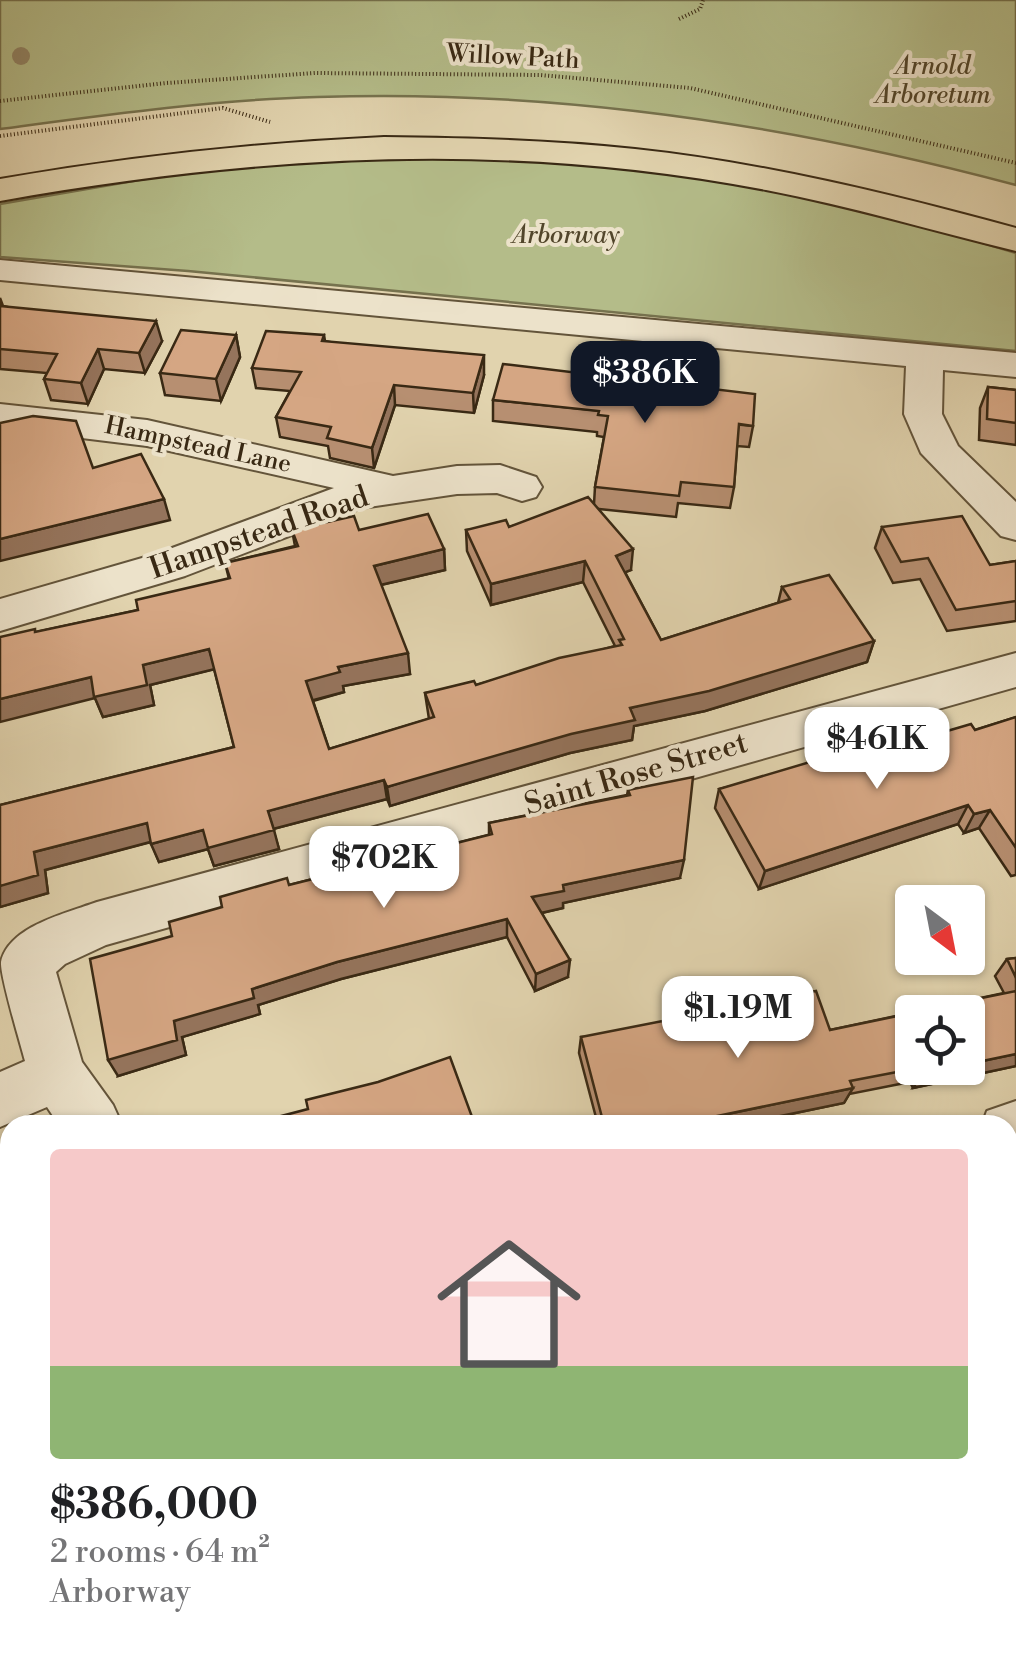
<!DOCTYPE html>
<meta charset="utf-8">
<style>
:root{--surface:#fff;--page:#f6f6f6;--text:#202124;--muted:#757577;--line:#e0e0e0;--accent:#111827}
body{margin:0;font-family:"Libre Bodoni",serif;background:var(--page);color:var(--text);height:100vh;display:flex;flex-direction:column;font-size:38px;white-space:nowrap}
*{box-sizing:border-box;margin:0}
p{font-size:32px;color:var(--muted)}
.icon{flex:none;width:55px;height:55px;fill:none;stroke:currentColor;stroke-width:2;stroke-linecap:round;stroke-linejoin:round}
.map{position:relative;flex:1;overflow:hidden}
.details{position:absolute;left:0px;top:1115px;width:1018px;height:552px;display:flex;flex-direction:column;background:var(--surface);border-radius:30px 30px 0 0;box-shadow:0 2px 8px #0004}
.details>*{flex:none}
.needle{width:65px;rotate:148deg}
.controls{position:absolute;left:895px;top:885px;display:grid;gap:20px}
.controls a{display:grid;place-items:center;width:90px;height:90px;border-radius:10px;background:var(--surface);box-shadow:0 2px 8px #0004;font-size:50px}
.price{position:absolute;translate:-50% -85px;padding:0 22px;border-radius:20px;background:#fff;color:#222;font-size:32px;line-height:65px;filter:drop-shadow(0 2px 5px #0008)}
.price::after{content:'';position:absolute;left:50%;top:60px;width:30px;height:22px;margin-left:-15px;background:inherit;clip-path:polygon(0 0,100% 0,50% 100%)}
.price.on{background:var(--accent);color:#fff}
ul{padding:0;list-style:none}
li{display:grid;align-content:center;gap:20px;height:530px;padding:0 50px}
li+li{border-top:2px solid var(--line)}
li span{display:grid;place-items:center;height:310px;border-radius:10px;color:#555}
li>.icon{margin-inline-start:auto}
span .icon{width:180px;height:180px;fill:#fffc;stroke-width:1}
li b{font-size:42px}
.map>svg:first-child{display:block}
.green{fill:#b4bc89;stroke:#76724e;stroke-width:2.5}
.lines{fill:none;stroke-linecap:round;stroke-linejoin:round}
.street-casing{stroke:#63543a;stroke-width:4}
.highway-casing{stroke:#392914;stroke-width:4}
.path{stroke:#392914;stroke-width:4;stroke-dasharray:1 2.5;stroke-linecap:butt}
.street{fill:#ece2ca;fill-rule:evenodd}
.highway{fill:#e1d3ae;fill-rule:evenodd}
.tree{fill:#928566}
.wall{fill:#b78f71;stroke:#392914;stroke-width:2.5}
.shaded-wall{fill:#95745c;stroke:#392914;stroke-width:2.5}
.building{fill:#d5a683;stroke:#392914;stroke-width:2.5}
.labels{text-anchor:middle;dominant-baseline:central;stroke-width:8;stroke-linejoin:round;paint-order:stroke}
.far-street-label{font-size:25px;fill:#392914;stroke:#ece2ca}
.far-park-label{font-size:25px;font-style:italic;fill:#52462b;stroke:#ece2ca}
.street-label{font-size:30px;fill:#392914;stroke:#ece2ca}
</style>
<div class="map">
<svg width="1016" height="1666" viewBox="0 0 1016 1666">
<rect width="100%" height="100%" fill="#e1d3ae"/>
<filter id="stains"><feTurbulence type="fractalNoise" baseFrequency=".002" numOctaves="4"/><feColorMatrix values="0 0 0 0 .2 0 0 0 0 .09 0 0 0 0 .02 0 0 0 .5 -.17"/></filter>
<radialGradient id="worn" r=".72"><stop offset=".6" stop-color="#630" stop-opacity="0"/><stop offset="1" stop-color="#630" stop-opacity=".3"/></radialGradient>
<!-- green -->
<g class="green">
<path d="M0,0H1016V185C788,124 554,89 317,97C211,100 105,115 0,129Z"/>
<path d="M427,155C560,162 694,170 824,200C888,215 953,234 1016,253V351L188,271L0,257V204L238,163Z"/>
</g>
<g class="lines">
<!-- street casing -->
<g class="street-casing">
<g id="street">
<polygon points="0,260 1016,353 1016,377 943,370 942,414 958,446 1016,502 1016,540 1001,536 921,453 904,414 906,366 0,280"/>
<polygon points="0,404 147,420 393,476 457,466 500,465 536,477 542,487 536,497 522,501 497,493 457,494 362,508 185,576 0,631 0,599 156,554 334,488 147,446 0,428"/>
<path d="M1016,653V687L106,945L65,964L56,972L82,1062L113,1105L122,1125H59L47,1107L0,1127V1072L25,1061C20,1042 0,976 1,962C9,926 67,913 97,902Z"/>
<polygon points="1016,1101 1016,1157 1008,1159 1008,1125 982,1125 987,1111"/>
<polygon points="191,1658 263,1658 265,1666 193,1666"/>
</g>
</g>
<!-- highway casing -->
<g class="highway-casing">
<path id="highway" d="M384,137C468,138 552,140 635,149C765,163 891,194 1016,228V251C933,231 851,206 766,190C507,140 258,155 0,201V179C128,157 254,143 384,137Z"/>
</g>
<!-- path -->
<g class="path">
<polyline points="679,19 700,9 703,0"/>
<polyline points="0,101 166,83 315,73 540,75 690,88 1016,163"/>
<polyline points="0,136 223,108 270,122"/>
</g>
<!-- street -->
<use href="#street" class="street"/>
<!-- highway -->
<use href="#highway" class="highway"/>
</g>
<!-- trees -->
<circle class="tree" cx="21" cy="56" r="9"/>
<!-- wall -->
<g class="wall">
<polygon points="0,298 3,306 162,341 145,373 104,369 88,404 51,400 44,379 47,373 0,369"/>
<polygon points="236,335 240,357 221,401 165,395 160,373"/>
<polygon points="324,335 325,341 484,375 474,413 395,405 374,468 330,458 328,446 280,437 276,417 290,391 256,388 252,368"/>
<polygon points="988,387 1016,390 1016,445 979,440 980,408"/>
<polygon points="493,400 753,426 749,447 737,446 734,487 730,508 678,503 676,517 599,509 631,570 625,572 661,640 778,603 782,587 874,641 867,662 705,711 634,726 632,740 570,753 390,806 387,799 273,829 279,849 214,866 208,849 159,862 151,842 45,870 48,893 0,907 0,805 234,747 214,669 150,685 154,705 103,717 95,698 36,632 138,610 229,579 225,563 295,546 292,530 359,530 444,549 445,570 381,585 410,674 343,686 344,692 313,701 329,749 429,719 425,693 476,685 615,646 583,582 491,605 467,551 466,530 509,527 594,504 595,487 604,437 597,436 597,432 493,421"/>
<polygon points="882,527 990,565 1016,561 1016,621 947,631 920,579 893,583 875,548"/>
<polygon points="1016,717 1016,875 1011,876 979,828 964,833 958,824 759,889 715,808 719,789 896,746 975,730"/>
<polygon points="628,790 680,878 563,903 563,908 542,913 568,977 535,991 507,937 341,979 258,1005 260,1014 182,1037 186,1055 118,1076 172,936 222,907 289,885 489,835 489,823 627,795"/>
<polygon points="1016,958 1016,1066 913,1088 910,1082 849,1094 844,1103 737,1125 598,1125 579,1053 581,1037 830,1030 1004,993 995,976 1007,959"/>
<polygon points="1016,1179 1016,1290 1008,1272 1008,1182"/>
<polygon points="1008,1377 1016,1398 1016,1588 1008,1590"/>
</g>
<!-- shaded-wall -->
<g class="shaded-wall">
<polygon points="156,321 162,341 145,373 139,353"/>
<polygon points="236,335 240,357 221,401 216,379"/>
<polygon points="98,349 104,369 88,404 81,383"/>
<polygon points="484,355 484,375 474,413 473,393"/>
<polygon points="394,385 395,405 374,468 372,448"/>
<polygon points="164,499 170,520 0,561 0,539"/>
<polygon points="444,549 445,570 376,586 374,566"/>
<polygon points="633,549 631,570 614,577 616,556"/>
<polygon points="585,561 583,582 491,605 491,584"/>
<polygon points="874,641 867,662 705,711 634,726 632,740 570,753 390,806 387,787 630,708"/>
<polygon points="209,649 215,669 150,685 154,705 103,717 95,698 0,722 0,699"/>
<polygon points="408,653 410,674 343,686 344,692 310,701 306,681 338,667"/>
<polygon points="384,780 387,799 273,829 268,811"/>
<polygon points="968,805 958,824 759,889 765,871"/>
<polygon points="990,810 979,828 964,833 974,814"/>
<polygon points="147,823 154,841 45,870 48,893 0,907 0,886 34,852"/>
<polygon points="203,830 274,830 279,849 214,866 208,849 159,862 151,844"/>
<polygon points="684,860 680,878 563,903 563,908 532,915 532,897 563,885"/>
<polygon points="507,919 507,937 341,979 258,1005 260,1014 182,1037 186,1055 118,1076 108,1060 174,1021 252,989 337,962"/>
<polygon points="570,960 568,977 535,991 536,974"/>
<polygon points="1016,1054 1016,1066 913,1088 923,1073 951,1068 968,1068 968,1064"/>
<polygon points="853,1088 844,1103 737,1125 674,1125"/>
</g>
<!-- building -->
<g class="building">
<polygon points="0,306 156,321 139,353 98,349 81,383 44,379 57,354 0,349"/>
<polygon points="181,330 236,335 216,379 160,373"/>
<polygon points="266,331 324,335 322,341 484,355 473,393 394,385 372,448 327,438 331,427 276,417 301,372 252,368"/>
<polygon points="503,364 755,394 753,426 739,424 734,487 681,482 679,496 595,487 608,416 598,415 599,411 493,400"/>
<polygon points="988,387 1016,390 1016,423 987,419"/>
<polygon points="33,416 76,421 93,468 141,454 164,499 0,539 0,423"/>
<polygon points="588,497 633,549 616,556 661,640 790,599 782,587 829,575 874,641 709,691 630,708 635,720 571,734 387,787 384,780 268,811 274,830 208,848 203,830 151,844 147,823 34,852 38,875 0,886 0,805 234,747 209,649 143,665 147,685 94,697 91,677 0,699 0,637 35,629 35,632 138,610 136,600 230,578 225,563 298,546 292,530 354,516 359,530 428,514 444,549 374,566 408,653 338,667 340,672 306,681 329,749 434,717 425,693 474,681 476,685 559,658 622,645 619,640 624,639 585,561 491,584 466,530 506,520 509,527"/>
<polygon points="962,516 990,565 1016,561 1016,601 956,610 928,558 901,562 882,527"/>
<polygon points="1016,717 1016,848 990,810 974,814 968,805 765,871 719,789 891,738 896,746 971,724 975,730"/>
<polygon points="693,777 684,860 563,885 564,891 532,897 570,960 536,974 507,919 337,962 252,989 254,998 174,1021 177,1040 108,1060 90,959 172,936 169,922 222,907 220,897 287,878 289,885 492,834 489,823 630,795 628,790"/>
<polygon points="1016,958 1016,978 1007,959"/>
<polygon points="816,991 830,1030 912,1013 912,1068 918,1068 850,1081 853,1088 674,1125 604,1125 581,1037"/>
<polygon points="1016,991 1016,1054 968,1064 968,1012 913,1012"/>
<polygon points="450,1057 475,1125 247,1125 308,1109 306,1100 378,1082"/>
<polygon points="920,1068 951,1068 923,1073"/>
<polygon points="1016,1179 1016,1249 1008,1231 1008,1182"/>
<polygon points="0,1242 10,1247 10,1349 0,1344"/>
<polygon points="1008,1377 1016,1398 1016,1573 1010,1559 1008,1559"/>
<polygon points="287,1658 437,1658 425,1666 290,1666"/>
<polygon points="535,1658 618,1658 623,1666 526,1666"/>
</g>
<g class="labels">
<!-- far-street labels -->
<g class="far-street-label">
<text transform="translate(513 57) rotate(3)">Willow Path</text>
<text transform="translate(198 445) rotate(12)">Hampstead Lane</text>
</g>
<!-- far-park labels -->
<g class="far-park-label">
<text x="933" y="66">Arnold<tspan x="933" dy="29">Arboretum</tspan></text>
<text x="566" y="235">Arborway</text>
</g>
<!-- street labels -->
<g class="street-label">
<text transform="translate(259 533) rotate(-19)">Hampstead Road</text>
<text transform="translate(636 774) rotate(-16)">Saint Rose Street</text>
</g>
</g>
<rect width="100%" height="100%" filter="url(#stains)"/>
<rect width="100%" height="100%" fill="url(#worn)"/>
</svg>
<div class="controls">
<a><svg class="needle" viewBox="-14 -14 28 28"><path d="M0-13l5 13h-10z" fill="#e53935"/><path d="M0 13l5-13h-10z" fill="#757577"/></svg></a>
<a><svg class="icon" aria-label="locate" viewBox="0 0 24 24"><circle cx="12" cy="12" r="6"/><path d="M12 2v4M12 18v4M2 12h4M18 12h4"/></svg></a>
</div>
<b class="price on" style="left:645px;top:426px">$386K</b>
<b class="price" style="left:877px;top:792px">$461K</b>
<b class="price" style="left:384px;top:911px">$702K</b>
<b class="price" style="left:738px;top:1061px">$1.19M</b>
<section class="details">
<ul>
<li><span style="background:linear-gradient(#f6c9c9 70%,#8fb573 0)"><svg class="icon" aria-label="home" viewBox="0 0 24 24"><path d="M3 11l9-7 9 7M6 9v11h12V9"/></svg></span><div><b>$386,000</b><p>2 rooms · 64 m²</p><p>Arborway</p></div></li>
</ul>
</section>
</div>
